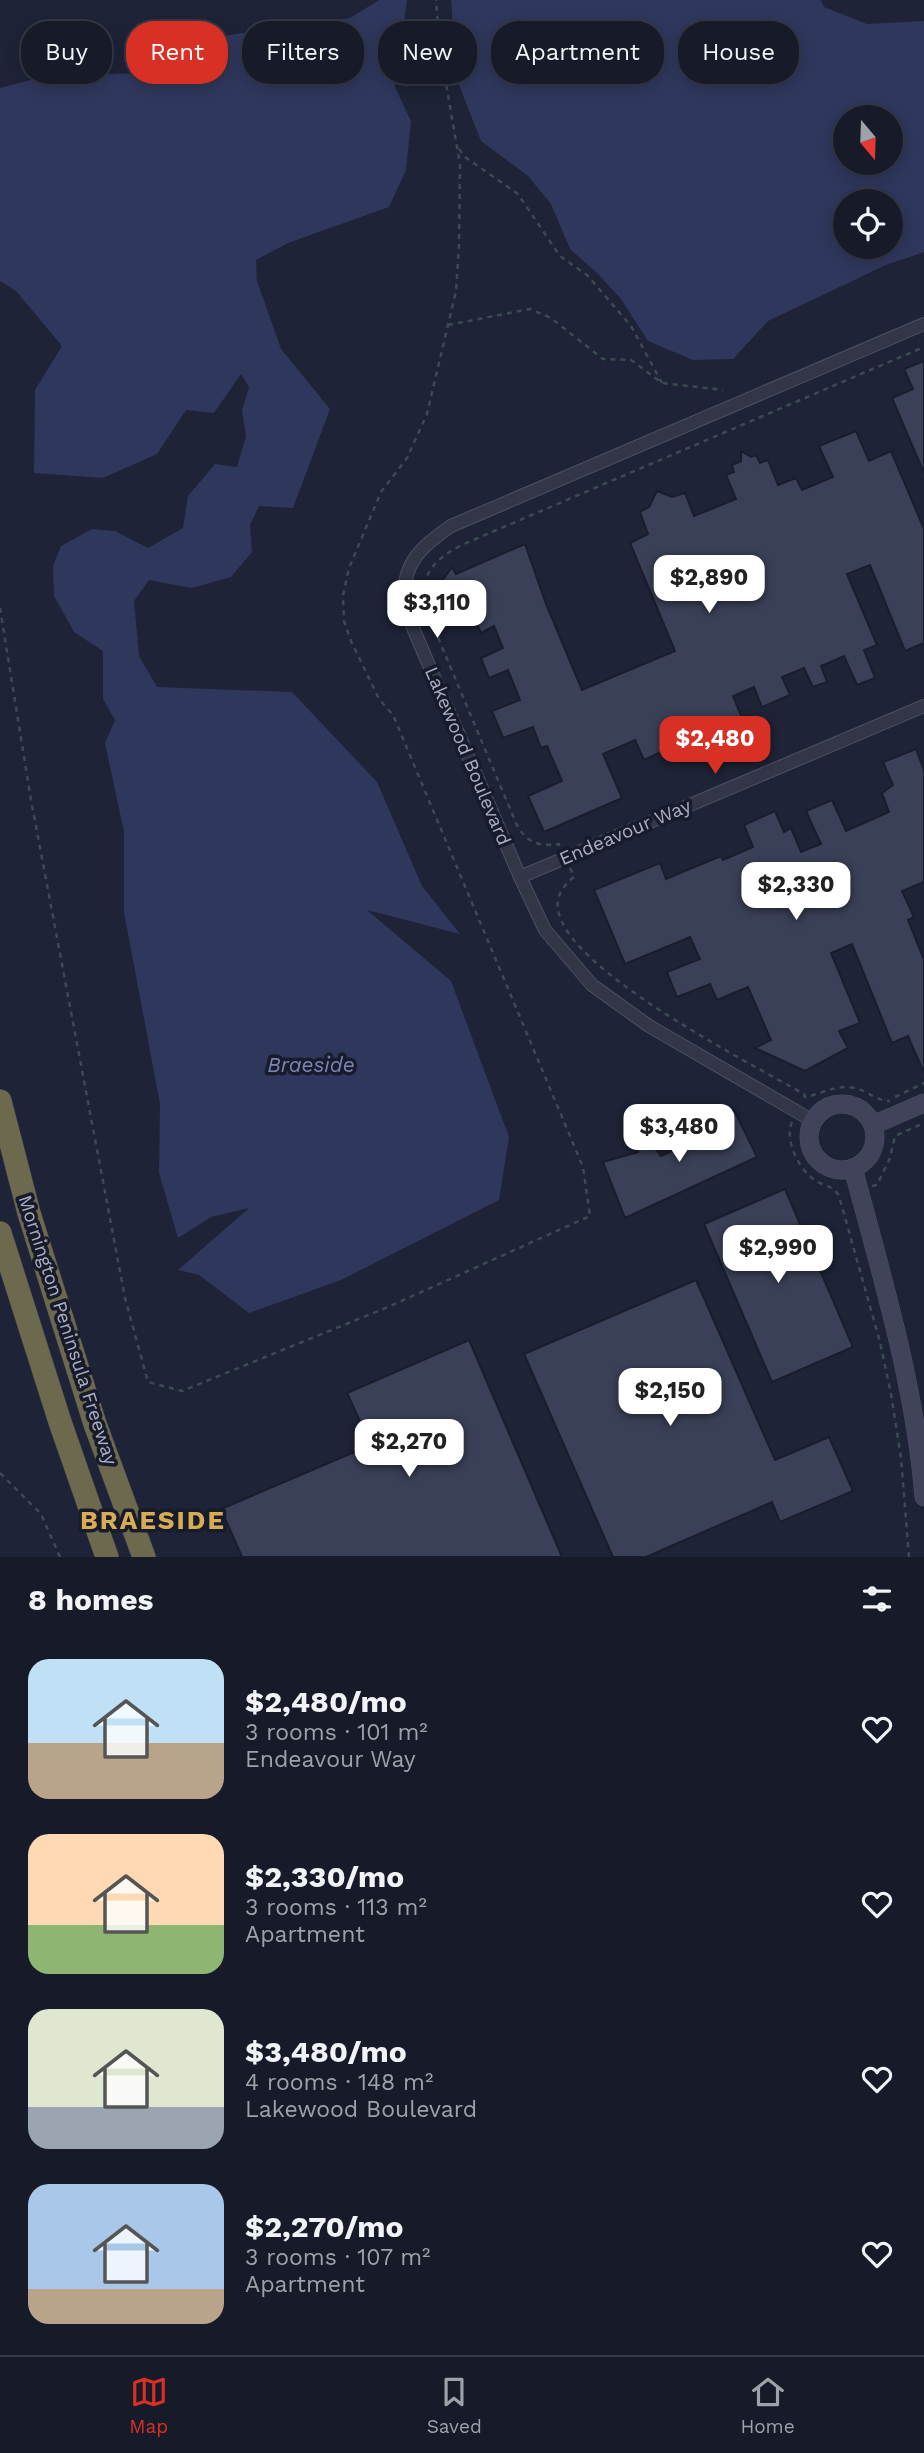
<!DOCTYPE html>
<meta charset="utf-8">
<style>
:root{--surface:#161a29;--page:#232735;--text:#f1f3f6;--muted:#9ea1a8;--line:#353846;--accent:#d93025}
body{margin:0;font-family:"Work Sans",sans-serif;background:var(--page);color:var(--text);height:100vh;display:flex;flex-direction:column;font-size:26px;white-space:nowrap}
*{box-sizing:border-box;margin:0}
p{font-size:23px;color:var(--muted)}
.icon{flex:none;width:38px;height:38px;fill:none;stroke:currentColor;stroke-width:2;stroke-linecap:round;stroke-linejoin:round}
.map{position:relative;height:1557px;overflow:hidden}
.details{display:flex;flex-direction:column;background:var(--surface);flex:1}
.details>*{flex:none}
.top-card{position:absolute;left:21px;top:21px;width:882px;height:63px;display:flex;gap:14px}
.needle{width:46px;rotate:161deg}
.tools{position:absolute;left:833px;top:105px;display:grid;gap:14px}
.tools a{display:grid;place-items:center;width:70px;height:70px;border-radius:50%;background:var(--surface);box-shadow:0 4px 18px #0003,0 0 0 2px var(--line);font-size:35px}
.price{position:absolute;translate:-50% -60px;padding:0 16px;border-radius:14px;background:#fff;color:#222;font-size:23px;line-height:46px;filter:drop-shadow(0 2px 4px #0008)}
.price::after{content:'';position:absolute;left:50%;top:42px;width:21px;height:16px;margin-left:-10px;background:inherit;clip-path:polygon(0 0,100% 0,50% 100%)}
.price.current{background:var(--accent);color:#fff}
ul{padding:0;list-style:none}
li{display:flex;align-items:center;gap:21px;height:175px;padding:0 28px}
li span{display:grid;place-items:center;flex:none;width:196px;height:140px;border-radius:21px;color:#555}
li>.icon{margin-inline-start:auto}
span .icon{width:84px;height:84px;fill:#fffc;stroke-width:1}
li b{font-size:30px}
h2{display:flex;justify-content:space-between;align-items:center;height:84px;padding:0 28px;font-size:30px}
.chip{padding:0 24px;border-radius:28px;background:var(--surface);box-shadow:0 4px 18px #0003,0 0 0 2px var(--line);font-size:24px;line-height:63px}
.chip.current{background:var(--accent);color:#fff}
.tab-bar{display:flex;justify-content:space-around;align-items:center;height:98px;border-top:2px solid var(--line);background:var(--surface);font-size:19px;color:var(--muted)}
.tab-bar a{display:grid;justify-items:center;gap:4px}
.tab-bar .current{color:var(--accent)}
.map>svg:first-child{display:block}
.water{fill:#2f375d;fill-rule:evenodd}
.building{fill:#3a4057;stroke:#1a1d2d;stroke-width:2}
.lines{fill:none;stroke-linecap:round;stroke-linejoin:round}
.street-casing{stroke:#4c5062;stroke-width:14}
.secondary-casing{stroke:#4c5062;stroke-width:19}
.highway-casing{stroke:#3a3d4e;stroke-width:24}
.path{stroke:#3b4b52;stroke-width:2.5;stroke-dasharray:5 5;stroke-linecap:butt}
.street{stroke:#323647;stroke-width:12}
.secondary{stroke:#40435a;stroke-width:18}
.highway{stroke:#6d694e;stroke-width:23}
.labels{text-anchor:middle;dominant-baseline:central;stroke-width:7;stroke-linejoin:round;paint-order:stroke}
.street-label{font-size:19px;fill:#acafc4;stroke:#181b2b}
.water-label{font-size:21px;font-style:italic;fill:#7a85b2;stroke:#181b2b}
.district-label{font-size:26px;font-weight:bold;letter-spacing:2px;fill:#d6ac55;stroke:#181b2b}
</style>
<div class="map">
<svg width="924" height="1557" viewBox="0 0 924 1557">
<rect width="100%" height="100%" fill="#1e2337"/>
<!-- water -->
<g class="water">
<polygon points="379,0 407,0 395,87 411,121 406,170 389,207 288,243 256,260 257,281 281,349 330,409 293,508 259,506 250,525 252,552 231,577 192,588 149,580 134,601 139,656 157,687 292,692 377,782 422,886 460,934 367,910 451,981 509,1137 499,1200 341,1280 249,1313 199,1275 178,1270 249,1208 211,1217 178,1238 159,1173 160,1104 124,912 124,832 105,743 115,720 103,699 103,651 74,632 54,596 53,566 61,546 92,529 115,531 148,548 183,528 188,496 215,464 237,467 246,436 242,410 249,387 241,374 214,413 186,410 157,454 103,478 34,473 35,390 62,346 16,291 0,281 0,88 50,75 159,73 164,55 200,39 350,18"/>
<path d="M451,0H821L824,7L867,24L924,21V252L886,265L768,321L733,359L693,360L648,341L621,299L597,273L570,249L551,204L528,176L481,141L457,80ZM845,117H891V163H845ZM845,201H891V247H845Z"/>
</g>
<!-- building -->
<g class="building">
<polygon points="924,361 924,473 892,398 913,389 904,369"/>
<polygon points="856,431 869,461 891,451 924,529 924,643 905,651 870,565 847,574 877,645 864,650 875,678 857,685 844,656 821,666 827,682 813,687 804,668 782,677 790,695 762,707 754,687 733,696 742,718 724,725 727,734 697,746 687,722 665,731 672,747 644,760 635,740 603,754 622,798 544,832 528,796 562,781 547,746 541,748 533,727 503,738 492,711 520,700 508,670 489,678 481,658 503,648 494,626 481,633 471,610 455,617 444,597 442,581 452,567 456,574 525,544 546,604 582,690 675,651 630,543 648,534 640,512 649,507 657,491 672,497 685,493 694,516 736,499 726,475 734,472 732,465 741,461 741,451 751,457 756,455 760,463 768,460 778,485 796,478 802,490 833,477 819,446"/>
<polygon points="916,749 924,770 924,882 902,891 914,917 908,920 924,960 924,1073 908,1036 892,1043 852,944 831,953 860,1023 839,1031 848,1048 805,1071 755,1048 771,1040 748,987 717,1000 710,984 677,997 667,972 700,959 690,937 625,964 594,890 660,863 666,879 721,856 723,860 753,847 744,825 775,811 784,832 791,828 801,852 821,844 806,811 832,800 846,831 889,812 882,793 893,785 883,762"/>
<polygon points="734,1110 757,1157 625,1218 603,1162 638,1152 637,1149 652,1144 661,1156 691,1142 689,1128"/>
<polygon points="785,1189 853,1347 772,1382 704,1224"/>
<polygon points="696,1280 775,1460 829,1437 853,1491 780,1522 772,1502 646,1557 613,1557 524,1354"/>
<polygon points="469,1340 562,1557 242,1557 221,1509 371,1445 347,1393"/>
</g>
<g class="lines">
<!-- street casing -->
<g class="street-casing">
<g id="street">
<polyline points="520,877 924,706"/>
<path d="M813,1121L649,1026L592,985L545,930L520,877L413,628C411,618 405,606 405,596C402,562 426,543 451,526L924,324"/>
</g>
</g>
<!-- secondary casing -->
<g class="secondary-casing">
<g id="secondary">
<circle cx="842" cy="1137" r="33"/>
<polyline points="873,1125 924,1103"/>
<path d="M853,1168C882,1277 915,1385 924,1497"/>
</g>
</g>
<!-- highway casing -->
<g class="highway-casing">
<g id="highway">
<polyline points="0,1101 29,1213 95,1424 144,1557"/>
<polyline points="0,1233 60,1422 107,1557"/>
</g>
</g>
<!-- path -->
<g class="path">
<polyline points="459,149 465,157 518,194 560,256 587,275 631,326 662,383"/>
<polyline points="448,325 530,309 551,318 603,359 631,360 662,383 723,390"/>
<polyline points="0,608 31,800 125,1298 148,1382 182,1391 388,1307 590,1216 583,1167 393,715 379,699 351,641 344,621 343,596 349,568 381,492 407,458 427,414 456,291 459,245 460,164 440,49 436,0"/>
<path d="M559,846V844C537,847 526,842 516,823L429,616C416,579 431,560 464,544L924,347"/>
<path d="M570,868L574,877C564,885 556,895 558,909C566,970 750,1063 804,1094L805,1097C822,1094 836,1084 854,1088C867,1090 876,1101 890,1101"/>
<polyline points="895,1097 924,1083"/>
<path d="M792,1122C784,1140 799,1170 816,1181C825,1186 834,1186 839,1196L880,1342L891,1394L901,1458L909,1557"/>
<polyline points="872,1186 877,1185 890,1158 895,1136 924,1123"/>
<polyline points="0,1473 41,1514 60,1557"/>
</g>
<!-- street -->
<use href="#street" class="street"/>
<!-- secondary -->
<use href="#secondary" class="secondary"/>
<!-- highway -->
<use href="#highway" class="highway"/>
</g>
<g class="labels">
<!-- street labels -->
<g class="street-label">
<text transform="translate(468 756) rotate(67)">Lakewood Boulevard</text>
<text transform="translate(625 832) rotate(-23)">Endeavour Way</text>
<text transform="translate(68 1330) rotate(72)">Mornington Peninsula Freeway</text>
</g>
<!-- water labels -->
<g class="water-label">
<text x="311" y="1064">Braeside</text>
</g>
<!-- district labels -->
<g class="district-label">
<text x="153" y="1520">BRAESIDE</text>
</g>
</g>
</svg>
<div class="tools">
<a><svg class="needle" viewBox="-14 -14 28 28"><path d="M0-13l5 13h-10z" fill="#e53935"/><path d="M0 13l5-13h-10z" fill="#9ea1a8"/></svg></a>
<a><svg class="icon" aria-label="locate" viewBox="0 0 24 24"><circle cx="12" cy="12" r="6"/><path d="M12 2v4M12 18v4M2 12h4M18 12h4"/></svg></a>
</div>
<b class="price" style="left:709px;top:615px">$2,890</b>
<b class="price" style="left:437px;top:640px">$3,110</b>
<b class="price current" style="left:715px;top:776px">$2,480</b>
<b class="price" style="left:796px;top:922px">$2,330</b>
<b class="price" style="left:679px;top:1164px">$3,480</b>
<b class="price" style="left:778px;top:1285px">$2,990</b>
<b class="price" style="left:670px;top:1428px">$2,150</b>
<b class="price" style="left:409px;top:1479px">$2,270</b>
<div class="top-card">
<a class="chip">Buy</a>
<a class="chip current">Rent</a>
<a class="chip">Filters</a>
<a class="chip">New</a>
<a class="chip">Apartment</a>
<a class="chip">House</a>
</div>
</div>
<section class="details">
<h2>8 homes<svg class="icon" aria-label="filters" viewBox="0 0 24 24"><path d="M4 7h16M4 17h16"/><circle cx="9" cy="7" r="2"/><circle cx="15" cy="17" r="2"/></svg></h2>
<ul>
<li><span style="background:linear-gradient(#bfe0f5 60%,#b9a48a 0)"><svg class="icon" aria-label="home" viewBox="0 0 24 24"><path d="M3 11l9-7 9 7M6 9v11h12V9"/></svg></span><div><b>$2,480/mo</b><p>3 rooms · 101 m²</p><p>Endeavour Way</p></div><svg class="icon" aria-label="heart" viewBox="0 0 24 24"><path d="M12 20l-8-8c-3-5 5-10 8-4 3-6 11-1 8 4z"/></svg></li>
<li><span style="background:linear-gradient(#ffd9b3 65%,#8fb573 0)"><svg class="icon" aria-label="home" viewBox="0 0 24 24"><path d="M3 11l9-7 9 7M6 9v11h12V9"/></svg></span><div><b>$2,330/mo</b><p>3 rooms · 113 m²</p><p>Apartment</p></div><svg class="icon" aria-label="heart" viewBox="0 0 24 24"><path d="M12 20l-8-8c-3-5 5-10 8-4 3-6 11-1 8 4z"/></svg></li>
<li><span style="background:linear-gradient(#dfe7d0 70%,#9aa5b1 0)"><svg class="icon" aria-label="home" viewBox="0 0 24 24"><path d="M3 11l9-7 9 7M6 9v11h12V9"/></svg></span><div><b>$3,480/mo</b><p>4 rooms · 148 m²</p><p>Lakewood Boulevard</p></div><svg class="icon" aria-label="heart" viewBox="0 0 24 24"><path d="M12 20l-8-8c-3-5 5-10 8-4 3-6 11-1 8 4z"/></svg></li>
<li><span style="background:linear-gradient(#a9c7e8 75%,#b9a48a 0)"><svg class="icon" aria-label="home" viewBox="0 0 24 24"><path d="M3 11l9-7 9 7M6 9v11h12V9"/></svg></span><div><b>$2,270/mo</b><p>3 rooms · 107 m²</p><p>Apartment</p></div><svg class="icon" aria-label="heart" viewBox="0 0 24 24"><path d="M12 20l-8-8c-3-5 5-10 8-4 3-6 11-1 8 4z"/></svg></li>
</ul>
</section>
<nav class="tab-bar">
<a class="current"><svg class="icon" aria-label="map" viewBox="0 0 24 24"><path d="M3 6l6-2 6 2 6-2v14l-6 2-6-2-6 2zM9 4v14M15 6v14"/></svg>Map</a>
<a><svg class="icon" aria-label="saved" viewBox="0 0 24 24"><path d="M7 4h10v16l-5-4-5 4z"/></svg>Saved</a>
<a><svg class="icon" aria-label="home" viewBox="0 0 24 24"><path d="M3 11l9-7 9 7M6 9v11h12V9"/></svg>Home</a>
</nav>
